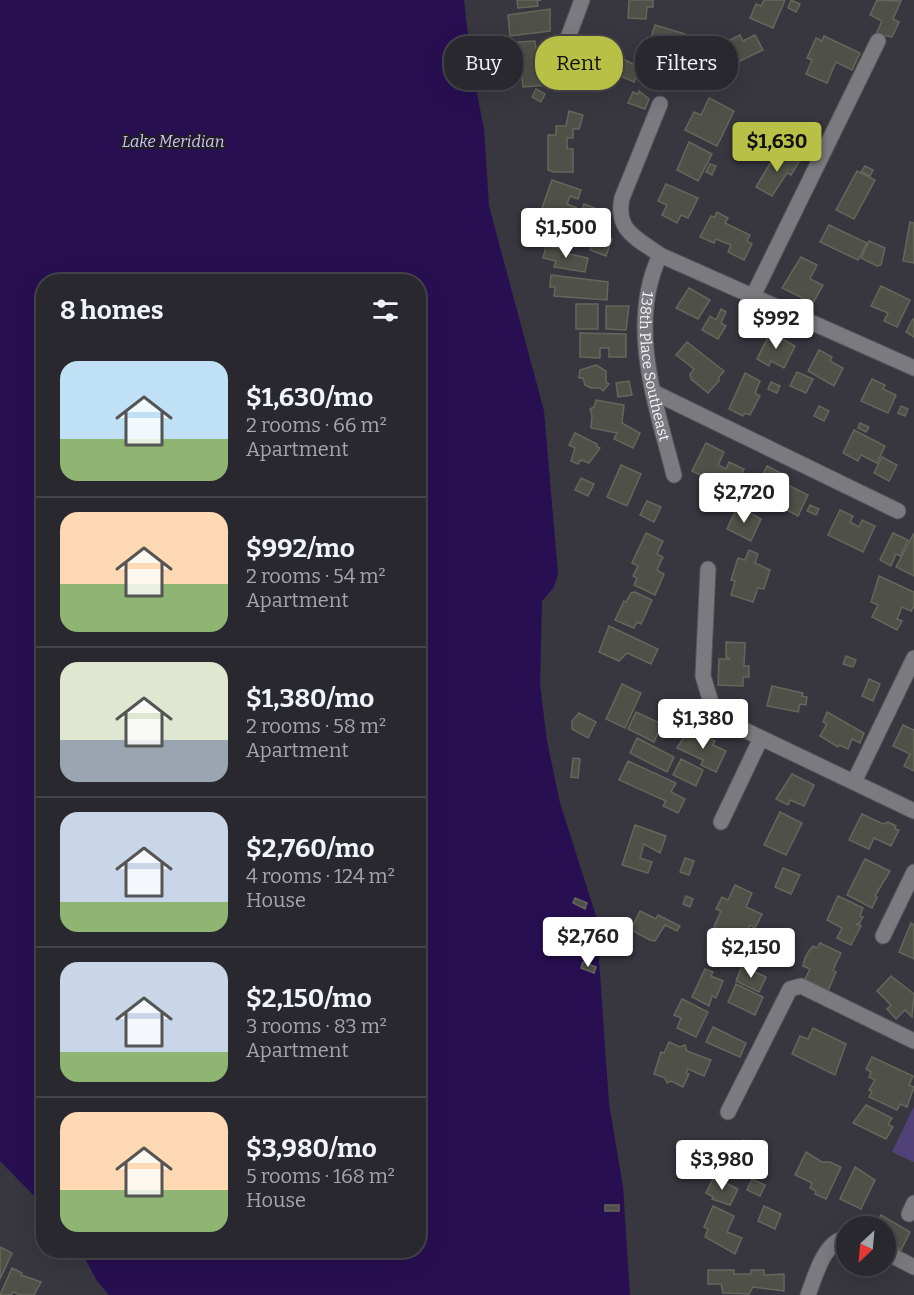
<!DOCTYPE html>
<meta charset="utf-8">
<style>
:root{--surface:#2a282f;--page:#36343b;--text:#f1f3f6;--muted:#a5a6aa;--line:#46444b;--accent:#b9c046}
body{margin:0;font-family:Bitter,serif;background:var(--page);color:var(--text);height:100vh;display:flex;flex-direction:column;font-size:22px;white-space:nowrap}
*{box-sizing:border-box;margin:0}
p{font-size:20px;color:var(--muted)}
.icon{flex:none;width:33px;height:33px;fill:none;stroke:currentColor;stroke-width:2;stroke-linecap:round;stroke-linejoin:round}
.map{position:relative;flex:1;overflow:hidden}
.panel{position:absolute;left:36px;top:274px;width:390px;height:984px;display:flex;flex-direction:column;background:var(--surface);border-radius:24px;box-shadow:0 6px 24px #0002,0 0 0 2px var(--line)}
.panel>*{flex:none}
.banner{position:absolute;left:444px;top:36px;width:380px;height:54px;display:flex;gap:12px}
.needle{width:39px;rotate:206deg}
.buttons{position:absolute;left:836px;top:1216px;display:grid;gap:12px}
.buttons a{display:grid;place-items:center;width:60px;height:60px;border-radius:50%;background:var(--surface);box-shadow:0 6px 24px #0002,0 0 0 2px var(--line);font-size:30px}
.price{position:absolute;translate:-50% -51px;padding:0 14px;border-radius:6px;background:#fff;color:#222;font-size:20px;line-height:39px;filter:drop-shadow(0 2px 3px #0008)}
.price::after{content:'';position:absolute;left:50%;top:36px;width:18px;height:14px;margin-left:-9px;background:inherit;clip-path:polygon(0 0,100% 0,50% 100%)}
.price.active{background:var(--accent);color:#111}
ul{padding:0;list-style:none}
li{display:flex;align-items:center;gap:18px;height:150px;padding:0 24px}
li+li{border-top:2px solid var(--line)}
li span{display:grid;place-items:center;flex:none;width:168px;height:120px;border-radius:18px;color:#555}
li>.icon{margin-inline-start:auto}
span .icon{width:72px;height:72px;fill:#fffc;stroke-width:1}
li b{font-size:26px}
h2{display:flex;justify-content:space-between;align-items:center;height:72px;padding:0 24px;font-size:26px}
.tag{padding:0 21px;border-radius:24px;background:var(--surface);box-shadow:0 6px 24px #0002,0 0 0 2px var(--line);font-size:21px;line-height:54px}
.tag.active{background:var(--accent);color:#111}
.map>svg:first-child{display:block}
.green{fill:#504278}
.water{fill:#280f52}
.building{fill:#4f5047;stroke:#65665c;stroke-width:1.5}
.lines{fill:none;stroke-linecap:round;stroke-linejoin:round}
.minor-casing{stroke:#56545d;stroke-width:17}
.minor{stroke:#7b7b7f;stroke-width:15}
.labels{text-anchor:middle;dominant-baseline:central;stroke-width:4.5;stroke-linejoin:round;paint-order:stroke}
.street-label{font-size:15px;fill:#f4f3f9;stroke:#1f1e22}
.water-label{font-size:16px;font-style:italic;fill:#cec2ff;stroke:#1f1e22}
</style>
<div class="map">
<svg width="914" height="1295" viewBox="0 0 914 1295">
<rect width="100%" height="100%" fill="#38363f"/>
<!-- green -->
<polygon class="green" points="914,1106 914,1162 913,1162 892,1152"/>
<!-- water -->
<polygon class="water" points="0,0 464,0 471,63 484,129 489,206 544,411 558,574 554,587 542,601 540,684 547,741 560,803 596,916 609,1104 623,1187 630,1295 109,1295 97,1281 81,1251 418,1251 418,282 44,282 43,1205 0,1161"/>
<!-- building -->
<g class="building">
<polygon points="517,0 541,0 537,1 538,6 518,8"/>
<polygon points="629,0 653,0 653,7 647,7 646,19 628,18"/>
<polygon points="764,0 785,0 773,28 750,18 756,4 761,6"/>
<polygon points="791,0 800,4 796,12 788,8"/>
<polygon points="877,0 901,1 893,19 899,22 892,37 876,34 882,21 870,15"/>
<polygon points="550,9 550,31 510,36 508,15"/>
<polygon points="655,25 685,34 680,49 677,49 673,58 655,52 657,46 649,43"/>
<polygon points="740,35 743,41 755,35 763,50 738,62 728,41"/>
<polygon points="690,36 706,41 707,48 715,51 711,65 708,67 683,58"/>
<polygon points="824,36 860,53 852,70 836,62 827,83 806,74 812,60 807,58 816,38 822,41"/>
<polygon points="535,41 538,68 545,67 548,85 523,87 521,67 515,68 514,56 519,56 518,42"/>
<polygon points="553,46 565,53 558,65 547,59"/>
<polygon points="625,60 641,68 634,82 618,75 620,72 615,70 617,66 621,68"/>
<polygon points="536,89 545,94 541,102 532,97"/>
<polygon points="639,91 649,99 645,109 628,103 633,92 638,94"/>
<polygon points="709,98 734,111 717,146 685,130 694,112 701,115"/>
<polygon points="569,111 583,115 579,129 573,129 573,138 567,138 567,149 573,149 573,172 554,172 548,170 548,135 556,135 556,126 566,126"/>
<polygon points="689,142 712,154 698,181 677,170"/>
<polygon points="778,150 799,162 791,175 787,173 772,196 756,187"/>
<polygon points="710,164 716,166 712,175 706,172"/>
<polygon points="865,166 873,170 870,176 861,172"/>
<polygon points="857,171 875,180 854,219 836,210"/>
<polygon points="552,180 581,190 578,199 570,196 567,204 577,208 573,218 542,208"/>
<polygon points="666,184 698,198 688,218 681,215 677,223 662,215 667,205 658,201"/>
<polygon points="584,204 600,210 594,226 578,220"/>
<polygon points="717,212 728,218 725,223 750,235 747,241 752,244 744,260 728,252 731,245 716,239 714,243 700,237 711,216 715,217"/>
<polygon points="542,215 566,225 562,241 558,240 557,242 536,235"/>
<polygon points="910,222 914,223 914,263 903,261"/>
<polygon points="829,225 867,243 858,260 820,242"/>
<polygon points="595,234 612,239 606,256 590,250"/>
<polygon points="869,241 885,248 881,265 877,266 861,258"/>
<polygon points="546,246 570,249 569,254 588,258 585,272 554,267 556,261 543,258"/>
<polygon points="801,257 817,265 810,279 823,285 813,303 782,288"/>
<polygon points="551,275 608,282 607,300 554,296 555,287 550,287"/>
<polygon points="881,286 910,300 897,327 884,321 888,313 871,306"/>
<polygon points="689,288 710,300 698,319 676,308"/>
<rect x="576" y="304" width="22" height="25"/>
<polygon points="606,306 629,306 626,330 606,329"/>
<polygon points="721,309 726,312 721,323 726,326 718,339 702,330 710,316 716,320"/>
<polygon points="913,319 914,320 914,337 906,332"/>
<polygon points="772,329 784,335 782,339 795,346 784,368 771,361 769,366 757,359"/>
<polygon points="580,333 626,334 626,357 609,357 609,348 600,348 600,358 580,357"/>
<polygon points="687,342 724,371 719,377 719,381 708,393 691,379 690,374 694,369 676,355"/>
<polygon points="819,350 832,357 830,361 843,368 834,386 808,371"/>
<polygon points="596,365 606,371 606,382 609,384 603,391 600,388 591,388 585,385 583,378 579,378 580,370"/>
<polygon points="797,372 813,379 806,393 790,386"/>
<polygon points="745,373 760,381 755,393 760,396 750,415 745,413 743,416 729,409"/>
<polygon points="872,379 885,385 883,389 896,395 888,413 861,401"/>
<polygon points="629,381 632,395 618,397 616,383"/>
<polygon points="771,382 780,386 777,393 768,389"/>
<polygon points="596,400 624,405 622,423 640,433 633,448 614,439 617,433 591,428 592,416 590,409 594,407"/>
<polygon points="819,406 829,411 824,421 814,416"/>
<polygon points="901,406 908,409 905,416 898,413"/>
<polygon points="860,423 869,427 866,432 858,428"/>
<polygon points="854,430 885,446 877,463 861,455 858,461 843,453"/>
<polygon points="575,433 597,444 596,446 600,448 589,463 581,460 578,464 571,461 575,448 569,445"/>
<polygon points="706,443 724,452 718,465 726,469 729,462 744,469 737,483 734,482 730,490 692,471"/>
<polygon points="882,457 897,465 889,481 874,473"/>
<polygon points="621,465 641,474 627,506 607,497"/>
<polygon points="767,466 783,474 780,481 808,495 798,516 754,493"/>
<polygon points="581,478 594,484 588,496 575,490"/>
<polygon points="647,501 661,507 654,522 640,515"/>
<polygon points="810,505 819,509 816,515 807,511"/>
<polygon points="740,507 761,519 751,541 727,529 737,508"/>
<polygon points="840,510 853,516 850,522 859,527 862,520 875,526 863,552 828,535"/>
<polygon points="646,533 663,541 657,554 663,557 657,570 664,574 655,595 634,585 637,578 633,576 638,566 632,563"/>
<polygon points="893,533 908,540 900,556 896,554 891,566 880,560"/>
<polygon points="914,533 914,576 896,567"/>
<polygon points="749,550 758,554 755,563 770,570 764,589 758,588 753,602 731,595 735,581 731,580 738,558 745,560"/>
<polygon points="879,576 914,592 914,606 911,611 902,607 897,619 902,621 897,630 872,617 878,605 871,602"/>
<polygon points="635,592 652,600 641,624 637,622 634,628 615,620 624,601 626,602 631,593"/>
<polygon points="609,626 658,649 651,664 627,653 619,661 599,652"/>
<polygon points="726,642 745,643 744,666 749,666 749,677 743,677 743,686 718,685 719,659 730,659 726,657"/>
<polygon points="846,656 856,660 853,667 843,664"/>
<polygon points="869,679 880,684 873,701 862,696"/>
<polygon points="622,684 641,693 625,728 606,719"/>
<polygon points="772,686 803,693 802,696 807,697 806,705 800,704 798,712 767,706"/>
<polygon points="636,712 662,724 654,742 628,729"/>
<polygon points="827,712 864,733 860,743 852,739 848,749 839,745 838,747 820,736 827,724 823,722"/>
<polygon points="579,713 596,722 588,738 572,729 572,721"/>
<polygon points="903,725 914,730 914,771 904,766 910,754 893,746"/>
<polygon points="689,729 715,741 713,745 726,751 716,772 701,765 703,760 677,748"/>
<polygon points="637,738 674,757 667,772 630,753"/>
<polygon points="573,758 580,759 578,778 571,777"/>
<polygon points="681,759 703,770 696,786 673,775"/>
<polygon points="628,761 676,783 671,792 685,799 678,813 663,806 666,801 619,780"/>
<polygon points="792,774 814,785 804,806 790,800 788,805 776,799"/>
<polygon points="780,812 802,823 786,855 764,845"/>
<polygon points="862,814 883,824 888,822 896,826 895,829 899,830 891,846 874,838 869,849 849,840"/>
<polygon points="635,825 666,836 660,853 644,844 640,858 652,862 648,873 622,865"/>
<polygon points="685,858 694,861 689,875 680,872"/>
<polygon points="865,859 890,871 875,896 877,897 872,908 847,895"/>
<polygon points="783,868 800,875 791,894 775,887"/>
<polygon points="735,885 752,893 746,907 762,914 755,928 750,925 742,943 714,927 721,911 716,909 722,897 728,900"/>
<polygon points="686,896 693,899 690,907 683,904"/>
<polygon points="838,896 863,908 860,916 863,917 859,924 856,924 861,926 851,945 837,938 842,928 827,920"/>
<polygon points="575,898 587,903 585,909 573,903"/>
<polygon points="640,911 656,919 658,915 680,926 677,931 665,925 655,941 650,940 631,930"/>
<polygon points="911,923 914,925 914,959 899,952"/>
<polygon points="820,943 841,953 833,970 836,972 828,991 805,979 810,969 803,966 805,958 809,951 813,946 817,948"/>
<polygon points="583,962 596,967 594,973 581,968"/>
<polygon points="742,966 766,977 759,992 736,981"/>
<polygon points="705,969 713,972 711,976 723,981 716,998 712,996 709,1006 692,997"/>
<polygon points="891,976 914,994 912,1017 905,1010 896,1019 887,1009 891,1005 877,991"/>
<polygon points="736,984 763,997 755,1015 728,1002"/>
<polygon points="682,999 708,1012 696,1037 677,1028 681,1018 674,1015"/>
<polygon points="713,1027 746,1043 740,1057 706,1042"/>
<polygon points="813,1028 846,1044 835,1075 792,1054 800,1036 808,1039"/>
<polygon points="669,1042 680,1047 685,1045 687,1051 711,1060 704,1076 688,1069 686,1073 689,1074 683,1087 671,1081 667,1083 665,1078 654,1074 661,1052 664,1053"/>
<polygon points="872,1057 913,1076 909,1085 914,1087 907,1107 900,1104 897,1110 869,1097 872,1091 869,1090 875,1080 869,1077 871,1072 866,1069"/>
<polygon points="866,1105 892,1118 888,1124 893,1127 886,1139 853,1123"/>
<polygon points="743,1140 761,1147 757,1163 754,1162 750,1173 733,1163"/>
<polygon points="806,1152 822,1162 830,1162 841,1167 826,1199 815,1194 816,1191 810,1188 812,1183 795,1175"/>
<polygon points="855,1167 875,1180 861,1209 840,1199"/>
<polygon points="714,1177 738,1189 730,1205 712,1199 713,1197 706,1193"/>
<polygon points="752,1179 765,1185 760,1196 747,1190"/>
<rect x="605" y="1205" width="14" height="6"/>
<polygon points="713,1206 734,1216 727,1232 742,1238 735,1254 705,1237 708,1229 704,1227"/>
<polygon points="764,1206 781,1214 775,1229 758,1221"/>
<polygon points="881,1215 910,1232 901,1250 885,1242 885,1227 875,1227"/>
<polygon points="0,1247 12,1253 0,1279"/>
<polygon points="12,1268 22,1273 21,1275 41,1282 34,1295 20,1295 13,1292 11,1295 0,1295"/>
<polygon points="708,1270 734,1270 734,1274 751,1274 751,1270 764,1270 764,1275 784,1274 784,1291 753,1287 749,1294 723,1293 721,1284 708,1284"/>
</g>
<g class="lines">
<!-- minor casing -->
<g class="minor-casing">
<g id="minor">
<polyline points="566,43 582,0"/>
<path id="s1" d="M660,104L622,198C615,231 637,238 660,255C627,325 656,404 674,475"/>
<polyline points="660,255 914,368"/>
<polyline points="753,296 878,41"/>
<polyline points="653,392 898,511"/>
<polyline points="708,569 703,676 712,706 732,724 914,811"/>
<polyline points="854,782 914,658"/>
<polyline points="721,822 761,738"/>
<polyline points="883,936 914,872"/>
<polyline points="728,1112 790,989 801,986 914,1041"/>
<polyline points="909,1214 914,1203"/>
<polyline points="885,1252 914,1267"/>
<path d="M808,1295C815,1277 824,1241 846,1238"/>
</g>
</g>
<!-- minor -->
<use href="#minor" class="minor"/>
</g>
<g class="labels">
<!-- street labels -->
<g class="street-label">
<text stroke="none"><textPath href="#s1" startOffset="290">138th Place Southeast</textPath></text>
</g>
<!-- water labels -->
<g class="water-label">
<text x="173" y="141">Lake Meridian</text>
</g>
</g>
</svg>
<div class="buttons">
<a><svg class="needle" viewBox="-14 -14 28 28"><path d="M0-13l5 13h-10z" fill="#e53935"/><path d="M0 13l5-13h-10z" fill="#a5a6aa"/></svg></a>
</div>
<b class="price active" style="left:777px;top:173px">$1,630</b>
<b class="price" style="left:566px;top:259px">$1,500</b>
<b class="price" style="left:776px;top:350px">$992</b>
<b class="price" style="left:744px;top:524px">$2,720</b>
<b class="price" style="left:703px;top:750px">$1,380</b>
<b class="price" style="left:588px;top:968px">$2,760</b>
<b class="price" style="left:751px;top:979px">$2,150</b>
<b class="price" style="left:722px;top:1191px">$3,980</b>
<div class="banner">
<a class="tag">Buy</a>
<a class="tag active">Rent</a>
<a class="tag">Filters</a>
</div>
<section class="panel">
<h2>8 homes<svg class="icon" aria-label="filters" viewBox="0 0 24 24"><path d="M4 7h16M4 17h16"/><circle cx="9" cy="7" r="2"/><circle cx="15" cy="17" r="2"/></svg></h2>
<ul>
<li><span style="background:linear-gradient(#bfe0f5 65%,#8fb573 0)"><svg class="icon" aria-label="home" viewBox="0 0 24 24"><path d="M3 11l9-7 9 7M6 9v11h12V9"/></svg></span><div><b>$1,630/mo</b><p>2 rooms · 66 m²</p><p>Apartment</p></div></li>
<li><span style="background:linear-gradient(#ffd9b3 60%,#8fb573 0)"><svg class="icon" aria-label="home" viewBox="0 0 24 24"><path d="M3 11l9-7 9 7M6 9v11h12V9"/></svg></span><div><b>$992/mo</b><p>2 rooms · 54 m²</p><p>Apartment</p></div></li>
<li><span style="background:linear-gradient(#dfe7d0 65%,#9aa5b1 0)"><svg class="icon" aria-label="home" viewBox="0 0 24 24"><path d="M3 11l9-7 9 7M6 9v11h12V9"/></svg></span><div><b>$1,380/mo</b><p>2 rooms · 58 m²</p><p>Apartment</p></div></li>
<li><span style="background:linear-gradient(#c9d6e8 75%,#8fb573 0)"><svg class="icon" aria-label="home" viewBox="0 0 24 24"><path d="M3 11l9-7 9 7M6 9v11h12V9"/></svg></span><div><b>$2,760/mo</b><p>4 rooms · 124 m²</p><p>House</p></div></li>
<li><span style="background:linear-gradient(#c9d6e8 75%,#8fb573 0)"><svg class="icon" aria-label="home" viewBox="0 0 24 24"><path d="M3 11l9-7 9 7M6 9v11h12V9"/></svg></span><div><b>$2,150/mo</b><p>3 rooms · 83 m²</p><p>Apartment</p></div></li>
<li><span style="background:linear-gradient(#ffd9b3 65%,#8fb573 0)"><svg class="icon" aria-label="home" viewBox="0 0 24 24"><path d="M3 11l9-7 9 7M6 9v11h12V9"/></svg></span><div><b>$3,980/mo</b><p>5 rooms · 168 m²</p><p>House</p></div></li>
</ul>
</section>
</div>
